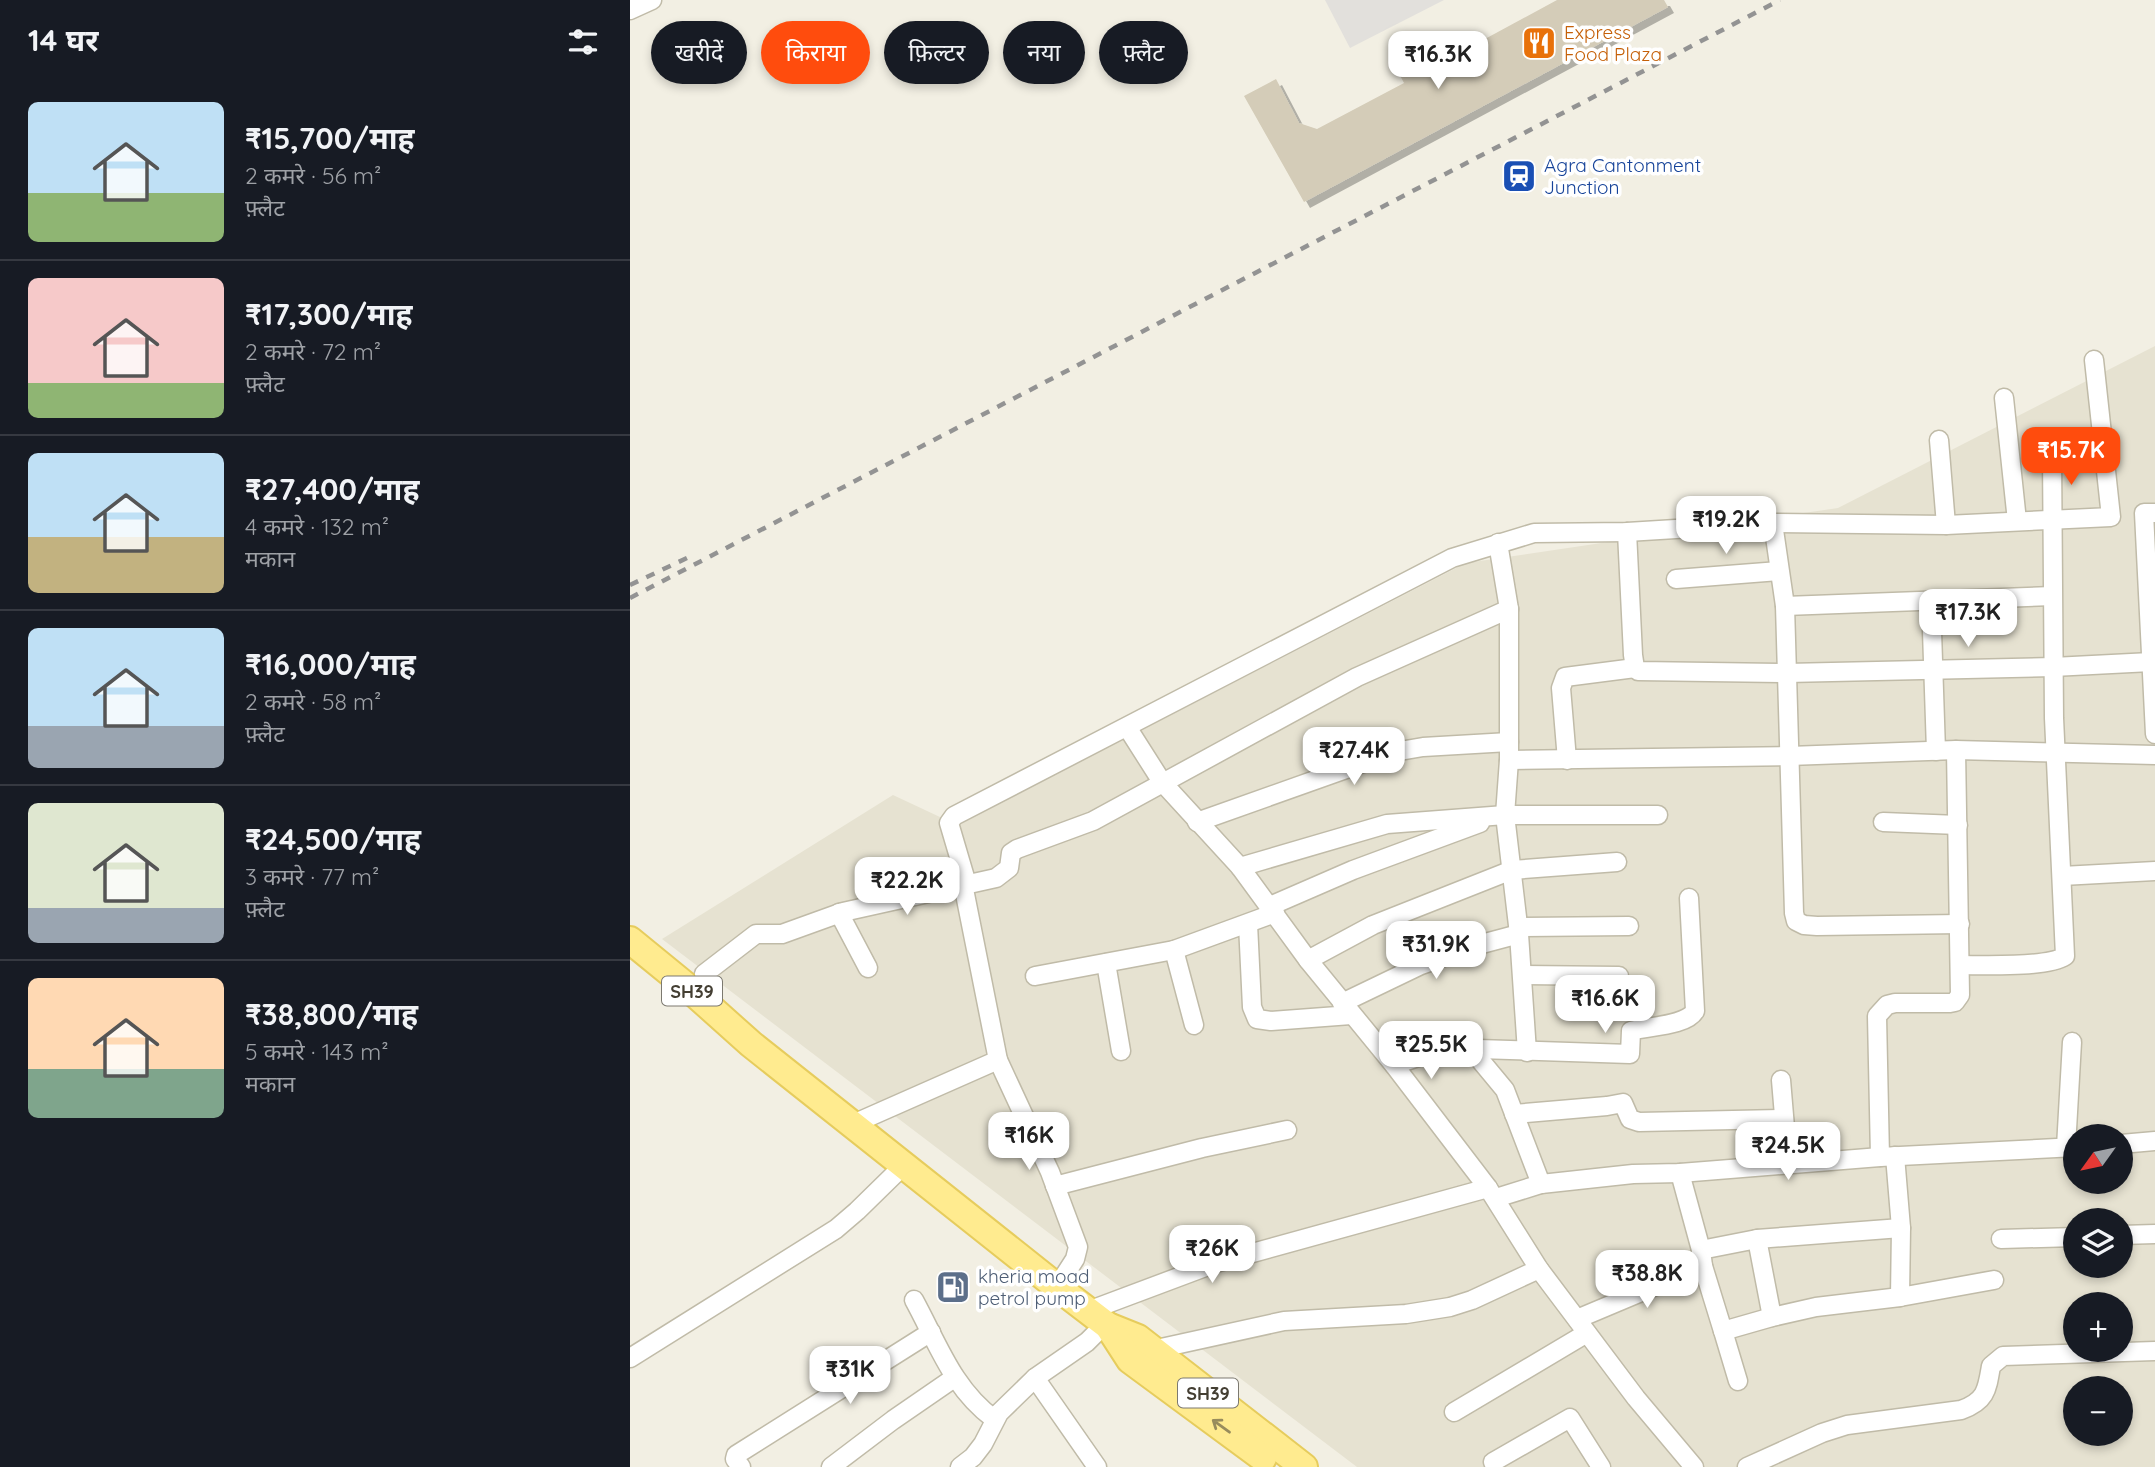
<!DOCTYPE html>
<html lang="hi">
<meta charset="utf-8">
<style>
:root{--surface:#171b24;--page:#242831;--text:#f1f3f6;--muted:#9ea1a6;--line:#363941;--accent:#ff4c0d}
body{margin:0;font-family:Quicksand,"Noto Sans Devanagari",sans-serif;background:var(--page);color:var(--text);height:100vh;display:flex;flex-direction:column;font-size:26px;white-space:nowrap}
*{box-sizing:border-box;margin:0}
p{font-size:23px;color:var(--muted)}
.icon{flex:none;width:38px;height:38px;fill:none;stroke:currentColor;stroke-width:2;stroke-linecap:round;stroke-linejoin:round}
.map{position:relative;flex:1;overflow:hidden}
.side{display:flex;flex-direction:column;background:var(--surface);width:630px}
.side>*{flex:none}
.top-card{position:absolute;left:21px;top:21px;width:665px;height:63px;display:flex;gap:14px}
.needle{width:46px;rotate:237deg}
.buttons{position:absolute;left:1433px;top:1124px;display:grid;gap:14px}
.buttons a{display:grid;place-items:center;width:70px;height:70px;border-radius:50%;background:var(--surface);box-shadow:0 4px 10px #0003;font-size:35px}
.price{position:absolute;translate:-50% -60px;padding:0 16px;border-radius:14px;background:#fff;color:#222;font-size:23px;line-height:46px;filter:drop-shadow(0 2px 4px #0008)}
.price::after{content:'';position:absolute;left:50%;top:42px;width:21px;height:16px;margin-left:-10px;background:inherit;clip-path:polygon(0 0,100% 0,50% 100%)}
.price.selected{background:var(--accent);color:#fff}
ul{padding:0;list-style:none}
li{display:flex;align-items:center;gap:21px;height:175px;padding:0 28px}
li+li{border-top:2px solid var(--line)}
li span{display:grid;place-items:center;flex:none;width:196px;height:140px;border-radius:10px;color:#555}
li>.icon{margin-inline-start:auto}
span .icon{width:84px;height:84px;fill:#fffc;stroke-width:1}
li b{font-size:30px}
h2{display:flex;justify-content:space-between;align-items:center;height:84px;padding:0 28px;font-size:30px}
.tag{padding:0 24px;border-radius:32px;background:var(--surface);box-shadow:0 4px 10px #0003;font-size:24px;line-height:63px}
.tag.selected{background:var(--accent);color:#fff}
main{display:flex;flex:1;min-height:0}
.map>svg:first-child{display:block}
.residential{fill:#e6e2d1;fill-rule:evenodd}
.parking{fill:#e2e0dc}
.building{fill:#d4ccb8;filter:url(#shadow)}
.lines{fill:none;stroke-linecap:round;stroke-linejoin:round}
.street-casing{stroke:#c0bba8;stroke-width:21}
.primary-casing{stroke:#e6cc5d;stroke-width:30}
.street{stroke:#fff;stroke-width:18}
.primary{stroke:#ffeb8f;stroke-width:26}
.rail{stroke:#939393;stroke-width:4.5;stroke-dasharray:9 9;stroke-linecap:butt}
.oneway{stroke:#988c5c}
.labels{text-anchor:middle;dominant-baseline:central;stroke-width:7;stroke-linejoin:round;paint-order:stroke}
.shield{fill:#fff;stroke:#7c7970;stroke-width:2}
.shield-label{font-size:18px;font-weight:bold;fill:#443f33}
.food-label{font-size:19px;fill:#c56008;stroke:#fff;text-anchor:start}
.transit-label{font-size:19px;fill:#164399;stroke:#fff;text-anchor:start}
.service-label{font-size:19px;fill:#4e5e75;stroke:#fff;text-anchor:start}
</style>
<main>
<section class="side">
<h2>14 घर<svg class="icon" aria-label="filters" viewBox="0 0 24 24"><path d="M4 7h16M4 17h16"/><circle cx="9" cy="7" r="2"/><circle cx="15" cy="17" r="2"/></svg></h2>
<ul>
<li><span style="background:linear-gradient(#bfe0f5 65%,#8fb573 0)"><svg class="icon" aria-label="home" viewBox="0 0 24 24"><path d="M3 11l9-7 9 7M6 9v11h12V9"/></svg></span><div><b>₹15,700/माह</b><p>2 कमरे · 56 m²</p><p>फ़्लैट</p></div></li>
<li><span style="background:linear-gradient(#f6c9c9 75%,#8fb573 0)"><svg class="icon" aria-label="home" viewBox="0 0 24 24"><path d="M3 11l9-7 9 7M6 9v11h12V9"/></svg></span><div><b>₹17,300/माह</b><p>2 कमरे · 72 m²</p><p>फ़्लैट</p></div></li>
<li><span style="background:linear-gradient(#bfe0f5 60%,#c2b280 0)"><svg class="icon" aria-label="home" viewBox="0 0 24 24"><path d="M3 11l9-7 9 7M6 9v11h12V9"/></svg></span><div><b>₹27,400/माह</b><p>4 कमरे · 132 m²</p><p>मकान</p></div></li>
<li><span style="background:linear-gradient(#bfe0f5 70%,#9aa5b1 0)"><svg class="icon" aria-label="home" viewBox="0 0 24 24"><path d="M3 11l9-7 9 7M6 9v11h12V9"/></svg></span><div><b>₹16,000/माह</b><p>2 कमरे · 58 m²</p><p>फ़्लैट</p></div></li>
<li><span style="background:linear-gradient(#dfe7d0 75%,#9aa5b1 0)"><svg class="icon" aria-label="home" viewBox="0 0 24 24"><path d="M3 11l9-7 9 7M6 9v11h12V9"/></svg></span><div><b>₹24,500/माह</b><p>3 कमरे · 77 m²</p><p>फ़्लैट</p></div></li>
<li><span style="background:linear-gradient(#ffd9b3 65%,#7fa58c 0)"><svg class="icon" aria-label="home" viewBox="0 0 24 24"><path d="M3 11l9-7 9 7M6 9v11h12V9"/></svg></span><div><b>₹38,800/माह</b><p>5 कमरे · 143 m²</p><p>मकान</p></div></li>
</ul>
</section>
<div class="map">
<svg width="1525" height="1467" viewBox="0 0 1525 1467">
<defs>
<filter id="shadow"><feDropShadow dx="6" dy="6" stdDeviation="0" flood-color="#0004"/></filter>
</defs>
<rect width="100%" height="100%" fill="#f2efe3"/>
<!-- residential -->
<path class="residential" d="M1525,346V1467H727L32,939L263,795L327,825L836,563L1208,508ZM1446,1136H1491V1181H1446ZM1446,1220H1491V1265H1446ZM1446,1304H1491V1349H1446ZM1446,1388H1491V1433H1446Z"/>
<!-- parking -->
<polygon class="parking" points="695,0 814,0 720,48"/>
<!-- building -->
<polygon class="building" points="927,0 1034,0 1038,7 674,202 614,96 646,79 669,123 687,129 774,83 764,64 785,53 794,72"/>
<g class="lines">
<!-- street casing -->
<g class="street-casing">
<g id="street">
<polyline points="0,10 22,0"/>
<polyline points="1374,398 1387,521"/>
<polyline points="1309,440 1316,525"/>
<polyline points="1525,513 1514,513 1525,734"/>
<polyline points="1143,523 1155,606 1164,913 1166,921 1174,925 1187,926 1330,924"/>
<polyline points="997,532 1003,655 1005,668 1008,671 1157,673 1423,667 1521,662"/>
<polyline points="868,543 879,609 879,760 875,815 889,934 897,1052"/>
<polyline points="1046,579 1149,571"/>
<polyline points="1301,601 1306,751"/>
<polyline points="1155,606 1422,596"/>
<polyline points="497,727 532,782 610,867 678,960 764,1065 858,1188 909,1269 1006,1398 1064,1467"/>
<polyline points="879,760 1159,756 1326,750 1525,755"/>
<polyline points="937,760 931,688 935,677 1005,668"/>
<polyline points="567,822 764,752 793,747 879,742"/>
<polyline points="1253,822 1328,825"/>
<polyline points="610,867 757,824 875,815 1028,815"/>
<polyline points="1432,876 1525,871"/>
<polyline points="337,884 319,823 324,816 822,558 904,533 997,532 1143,523 1316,525 1481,517 1464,360"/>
<polyline points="640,906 723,870 850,823"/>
<polyline points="209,913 238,968"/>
<polyline points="618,924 622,1007 627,1019 641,1021 721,1015"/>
<polyline points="889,927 999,926"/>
<polyline points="678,960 743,925 882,870 987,862"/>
<polyline points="476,963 491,1051"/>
<path d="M1330,965C1353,965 1417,968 1435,956L1424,718L1422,454"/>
<polyline points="74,974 126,934 152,934 213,912 366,878 379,868 381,853 387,849 463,821 727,677 879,609"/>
<polyline points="893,975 989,976"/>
<polyline points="405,976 544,950"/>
<polyline points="712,1003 791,965 844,946 889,934"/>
<polyline points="564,1025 544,950 645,913"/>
<polyline points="841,1049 875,1090 911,1184"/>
<polyline points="368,1060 420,1172 448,1247 445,1259 427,1287"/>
<path d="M764,1065L816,1048L1000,1054L1001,1031C1019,1026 1056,1026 1065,1011L1059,898"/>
<polyline points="1151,1080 1158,1163"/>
<polyline points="884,1114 977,1106 993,1103 1000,1119 1009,1122 1154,1119"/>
<polyline points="223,1124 368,1060 333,884"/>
<polyline points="1491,1144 1525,1141"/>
<polyline points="1436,1147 1442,1042"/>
<polyline points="1265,1156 1271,1228 1270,1297"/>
<polyline points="1250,1157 1247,1016 1257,1005 1265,1003 1320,1003 1325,1002 1330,995 1326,750"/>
<polyline points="1050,1173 1071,1250"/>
<polyline points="425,1186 572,1148 657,1130"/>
<polyline points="866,1198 911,1184 1003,1174 1050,1173 1250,1157 1446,1147"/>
<polyline points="1491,1235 1525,1234"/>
<polyline points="1127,1239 1271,1228"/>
<polyline points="1371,1239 1446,1237"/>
<path d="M284,1300C308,1344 323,1389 364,1419"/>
<polyline points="458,1311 586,1263 858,1188"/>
<polyline points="947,1319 1073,1266"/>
<polyline points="1093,1331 1073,1266 1071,1250 1127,1239 1142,1317"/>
<polyline points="522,1350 654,1321 776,1314 820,1307 842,1300 909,1269"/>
<polyline points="0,1358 206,1229 227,1211 273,1166"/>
<polyline points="405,1378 467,1467"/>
<polyline points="1108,1381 1093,1331 1142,1317 1186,1307 1270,1297 1364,1280"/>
<polyline points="824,1412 957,1333"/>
<polyline points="863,1462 940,1418 971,1467"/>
<polyline points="111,1467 105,1459 106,1455 301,1332"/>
<polyline points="201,1467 263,1420 324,1378"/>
<polyline points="330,1467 343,1457 353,1444 369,1413 405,1378 457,1342 475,1324"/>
<path d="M1117,1467L1192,1433L1217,1425L1331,1410C1356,1401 1357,1390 1361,1366L1373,1356L1525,1351"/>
</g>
</g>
<!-- primary casing -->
<g class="primary-casing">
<g id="primary">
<polyline points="0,940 55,985 121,1044 427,1287 478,1326 508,1338 674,1467"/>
<polyline points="478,1326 500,1360 633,1458"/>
</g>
</g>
<!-- street -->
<use href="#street" class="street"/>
<!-- primary -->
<use href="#primary" class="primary"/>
<!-- rail -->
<g class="rail">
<polyline points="0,585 57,558"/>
<polyline points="0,598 1150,0"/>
</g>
</g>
<!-- one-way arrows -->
<defs><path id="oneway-shaft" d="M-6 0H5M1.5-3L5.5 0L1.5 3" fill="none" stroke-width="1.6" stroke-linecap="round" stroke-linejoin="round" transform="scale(1.75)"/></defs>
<use class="oneway" href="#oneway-shaft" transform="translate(591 1426) rotate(-144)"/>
<!-- icons -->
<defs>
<g id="restaurant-square" transform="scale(1.75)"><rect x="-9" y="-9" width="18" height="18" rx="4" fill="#e8710a" stroke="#fff"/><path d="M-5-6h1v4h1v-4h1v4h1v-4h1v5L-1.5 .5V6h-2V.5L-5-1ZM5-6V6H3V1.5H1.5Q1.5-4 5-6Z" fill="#fff"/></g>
<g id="station-square" transform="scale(1.75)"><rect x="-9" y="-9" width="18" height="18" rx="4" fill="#1a4fb4" stroke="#fff"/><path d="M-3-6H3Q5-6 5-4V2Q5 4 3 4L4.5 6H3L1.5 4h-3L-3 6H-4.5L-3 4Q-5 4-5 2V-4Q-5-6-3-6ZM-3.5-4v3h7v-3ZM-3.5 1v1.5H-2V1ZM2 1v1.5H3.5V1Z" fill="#fff"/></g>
<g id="fuel-square" transform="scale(1.75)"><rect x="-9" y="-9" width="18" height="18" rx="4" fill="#5c6f8a" stroke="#fff"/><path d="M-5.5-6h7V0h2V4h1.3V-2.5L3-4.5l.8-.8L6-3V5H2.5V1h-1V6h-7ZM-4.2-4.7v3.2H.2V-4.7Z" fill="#fff"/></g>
</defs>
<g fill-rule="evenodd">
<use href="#restaurant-square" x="909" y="43"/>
<use href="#station-square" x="889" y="176"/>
<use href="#fuel-square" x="323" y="1287"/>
</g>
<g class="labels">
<!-- shield labels -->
<g class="shield">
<rect x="32" y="976.5" width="60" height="29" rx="5"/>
<rect x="548" y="1378.5" width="60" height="29" rx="5"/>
</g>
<g class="shield-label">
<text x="62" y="991">SH39</text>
<text x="578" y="1393">SH39</text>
</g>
<!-- food labels -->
<g class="food-label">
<text x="934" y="32">Express<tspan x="934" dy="22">Food Plaza</tspan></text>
</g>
<!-- transit labels -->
<g class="transit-label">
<text x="914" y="165">Agra Cantonment<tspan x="914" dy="22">Junction</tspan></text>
</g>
<!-- service labels -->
<g class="service-label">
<text x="348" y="1276">kheria moad<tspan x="348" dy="22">petrol pump</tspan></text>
</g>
</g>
</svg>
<div class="buttons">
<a><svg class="needle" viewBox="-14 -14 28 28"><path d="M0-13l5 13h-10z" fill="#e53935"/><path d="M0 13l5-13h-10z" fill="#9ea1a6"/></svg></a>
<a><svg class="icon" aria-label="layers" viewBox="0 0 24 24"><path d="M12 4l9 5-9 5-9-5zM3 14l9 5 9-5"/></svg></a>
<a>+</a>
<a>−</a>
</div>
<b class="price" style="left:808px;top:91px">₹16.3K</b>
<b class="price selected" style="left:1441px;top:487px">₹15.7K</b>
<b class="price" style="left:1096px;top:556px">₹19.2K</b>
<b class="price" style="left:1338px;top:649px">₹17.3K</b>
<b class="price" style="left:724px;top:787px">₹27.4K</b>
<b class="price" style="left:277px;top:917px">₹22.2K</b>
<b class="price" style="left:806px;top:981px">₹31.9K</b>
<b class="price" style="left:975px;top:1035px">₹16.6K</b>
<b class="price" style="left:801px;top:1081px">₹25.5K</b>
<b class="price" style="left:399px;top:1172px">₹16K</b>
<b class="price" style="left:1158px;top:1182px">₹24.5K</b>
<b class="price" style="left:582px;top:1285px">₹26K</b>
<b class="price" style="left:1017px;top:1310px">₹38.8K</b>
<b class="price" style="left:220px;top:1406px">₹31K</b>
<div class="top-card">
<a class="tag">खरीदें</a>
<a class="tag selected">किराया</a>
<a class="tag">फ़िल्टर</a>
<a class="tag">नया</a>
<a class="tag">फ़्लैट</a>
</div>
</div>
</main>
